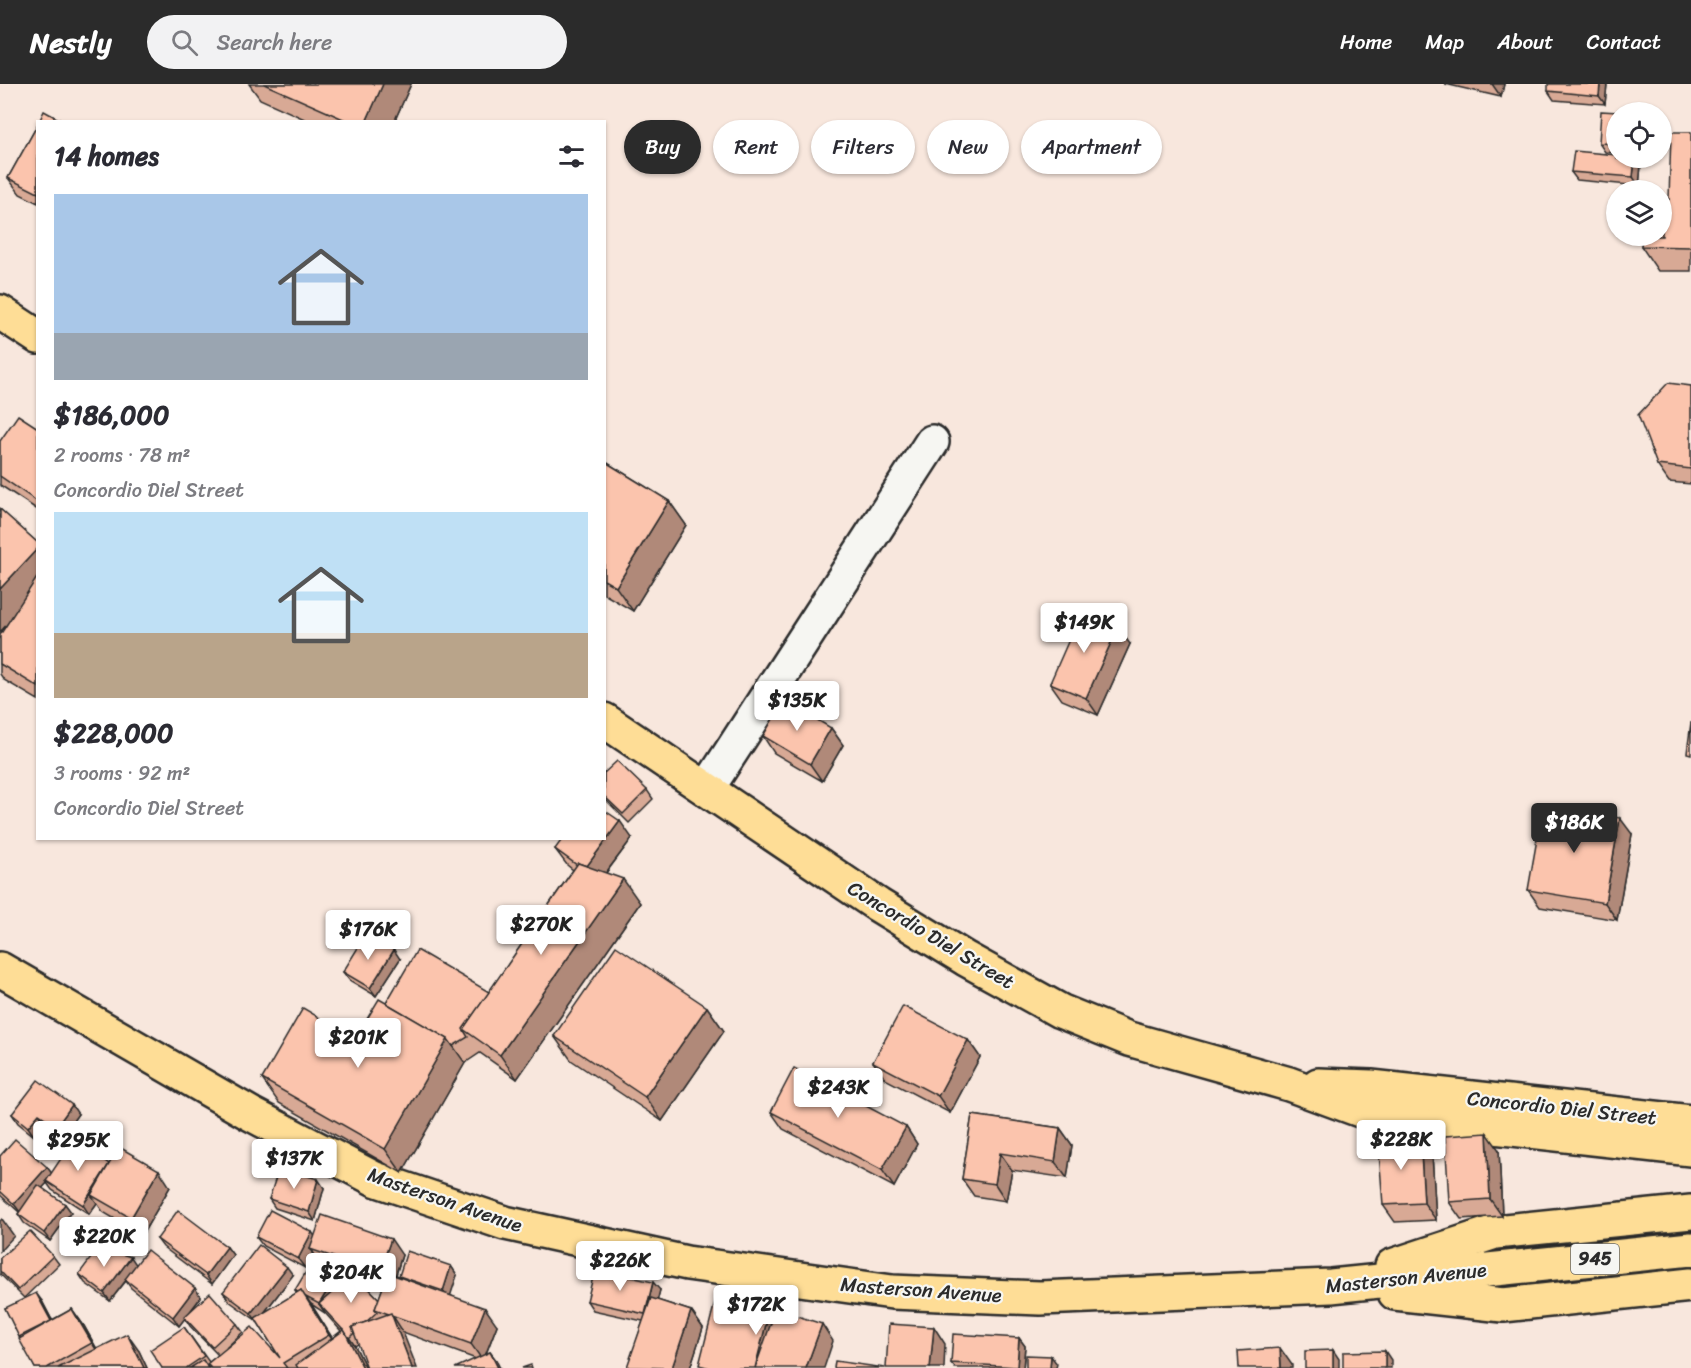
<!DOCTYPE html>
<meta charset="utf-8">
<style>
:root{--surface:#fff;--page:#f2f2f3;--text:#2b2b33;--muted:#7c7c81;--accent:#2b2b2b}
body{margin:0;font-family:Sriracha,sans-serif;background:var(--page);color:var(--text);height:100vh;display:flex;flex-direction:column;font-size:22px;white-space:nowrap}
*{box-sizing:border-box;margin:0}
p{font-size:20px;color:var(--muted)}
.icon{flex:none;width:33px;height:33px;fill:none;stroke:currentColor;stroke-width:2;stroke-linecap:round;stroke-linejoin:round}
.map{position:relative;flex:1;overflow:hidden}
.sheet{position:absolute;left:36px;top:36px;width:570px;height:720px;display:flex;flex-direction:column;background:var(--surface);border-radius:0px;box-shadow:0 2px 4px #0004}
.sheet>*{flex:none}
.hud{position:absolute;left:624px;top:36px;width:570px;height:54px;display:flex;gap:12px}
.fabs{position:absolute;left:1606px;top:18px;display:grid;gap:12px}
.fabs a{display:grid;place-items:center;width:66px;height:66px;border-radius:50%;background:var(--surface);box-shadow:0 2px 4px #0004;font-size:30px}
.price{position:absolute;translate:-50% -51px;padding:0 14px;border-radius:6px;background:#fff;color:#222;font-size:20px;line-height:39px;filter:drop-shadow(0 2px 3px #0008)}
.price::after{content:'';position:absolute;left:50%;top:36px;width:18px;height:14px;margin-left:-9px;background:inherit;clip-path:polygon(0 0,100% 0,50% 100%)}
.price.active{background:var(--accent);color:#fff}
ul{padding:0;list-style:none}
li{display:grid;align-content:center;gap:12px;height:318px;padding:0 18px}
li span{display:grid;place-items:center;height:186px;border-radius:0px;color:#555}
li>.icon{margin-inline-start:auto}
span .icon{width:108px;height:108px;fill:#fffc;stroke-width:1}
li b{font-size:26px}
h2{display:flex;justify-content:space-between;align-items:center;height:72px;padding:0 18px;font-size:26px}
.pill{padding:0 21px;border-radius:27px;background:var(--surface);box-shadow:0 2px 4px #0004;font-size:21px;line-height:54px}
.pill.active{background:var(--accent);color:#fff}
header{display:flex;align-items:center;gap:36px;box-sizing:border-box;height:84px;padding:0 30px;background:var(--accent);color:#fff}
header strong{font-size:28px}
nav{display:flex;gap:33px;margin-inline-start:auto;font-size:21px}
.search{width:420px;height:54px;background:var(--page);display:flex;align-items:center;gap:15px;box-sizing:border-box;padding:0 21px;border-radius:33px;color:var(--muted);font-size:22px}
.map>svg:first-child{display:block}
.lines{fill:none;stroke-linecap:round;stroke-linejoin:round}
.minor-casing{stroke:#2b2b2b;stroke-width:38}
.major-casing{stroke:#2b2b2b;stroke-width:38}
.minor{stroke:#f6f6f2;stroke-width:33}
.major{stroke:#fedd96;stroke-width:33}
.wall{fill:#d8a995;stroke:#2b2b2b;stroke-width:1.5;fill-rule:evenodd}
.shaded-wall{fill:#b08979;stroke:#2b2b2b;stroke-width:1.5}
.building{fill:#fbc4ad;stroke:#2b2b2b;stroke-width:1.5}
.labels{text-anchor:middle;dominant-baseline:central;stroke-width:4.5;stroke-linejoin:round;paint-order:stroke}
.shield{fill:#f6f6f2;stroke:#686867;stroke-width:1.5}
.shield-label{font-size:18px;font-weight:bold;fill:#2b2b2b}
.street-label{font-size:20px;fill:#2b2b2b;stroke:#f6f6f2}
</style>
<header>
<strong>Nestly</strong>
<div class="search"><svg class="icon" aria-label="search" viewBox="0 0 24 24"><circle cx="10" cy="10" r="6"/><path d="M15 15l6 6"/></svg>Search here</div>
<nav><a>Home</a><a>Map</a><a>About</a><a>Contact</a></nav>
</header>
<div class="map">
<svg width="1691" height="1284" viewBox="0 0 1691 1284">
<rect width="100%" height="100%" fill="#f8e7dd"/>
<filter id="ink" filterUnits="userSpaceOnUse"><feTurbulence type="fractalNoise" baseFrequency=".0167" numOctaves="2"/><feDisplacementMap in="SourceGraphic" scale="12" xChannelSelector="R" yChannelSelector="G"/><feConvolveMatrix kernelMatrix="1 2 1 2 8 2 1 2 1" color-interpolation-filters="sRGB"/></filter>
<g filter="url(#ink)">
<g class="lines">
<!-- minor casing -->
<g class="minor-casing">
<polyline id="minor" points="707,705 932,358"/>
</g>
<!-- major casing -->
<g class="major-casing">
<g id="major">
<polyline points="0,228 38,253"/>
<polyline points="604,636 878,821 966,875 1060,927 1129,955 1289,1000 1368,1029 1691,1065"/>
<polyline points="0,885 251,1030 375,1095 505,1139 687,1179 892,1208 1040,1214 1331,1202 1691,1165"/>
<polyline points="1318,1001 1371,1003 1691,1038"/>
<polyline points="1392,1182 1495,1148 1691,1128"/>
<polyline points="1395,1209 1503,1221 1691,1201"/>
</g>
</g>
<!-- minor -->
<use href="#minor" class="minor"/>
<!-- major -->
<use href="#major" class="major"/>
</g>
<!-- wall -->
<g class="wall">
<polygon points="249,0 411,0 394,38 311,38 260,15"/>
<polygon points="1445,0 1504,0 1501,13"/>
<polygon points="1607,0 1605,20 1554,16 1548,7"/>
<polygon points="1617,28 1617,69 1605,68 1599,59"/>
<polygon points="38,40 38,119 20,110 8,94"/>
<polygon points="1691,48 1691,187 1658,187 1641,162 1669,116"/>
<polygon points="1641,81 1639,102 1577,96 1571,88"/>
<polygon points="1691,302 1691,400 1669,398 1657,381"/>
<polygon points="38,344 38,426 0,401 0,357"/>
<polygon points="604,377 669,417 686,441 633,527 604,510"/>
<polygon points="0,425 38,459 38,616 4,596 0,590 0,551 7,541 0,548"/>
<polygon points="1130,560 1098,631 1062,616 1050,599"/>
<polygon points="831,644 843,661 822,697 774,669 763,652"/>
<polygon points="604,689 647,706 653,715 629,739 604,714"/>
<polygon points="1632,750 1617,836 1540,823 1528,806"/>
<polygon points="632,754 606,789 640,819 517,995 480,969 465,979 402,1089 279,1019 262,995 355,955 386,919 489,908 573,786 567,781 555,765"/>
<polygon points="400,875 376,912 349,896 343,888"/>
<polygon points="707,923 724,947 662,1037 571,976 554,952"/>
<polygon points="968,956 980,973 950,1029 885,995 873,978"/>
<polygon points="771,1028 906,1043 917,1060 894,1103 783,1045"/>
<polygon points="12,1030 78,1030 63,1051 45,1038 34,1052 18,1039"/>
<polygon points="972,1031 1060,1044 1072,1061 1067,1094 1012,1086 1006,1117 974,1112 962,1095"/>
<polygon points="1420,1053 1432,1070 1436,1136 1395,1138 1383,1121"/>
<polygon points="1499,1066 1502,1132 1461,1135 1449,1118"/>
<polygon points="0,1072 47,1083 51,1089 109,1080 170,1103 142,1151 103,1128 97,1119 89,1130 52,1106 47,1099 42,1104 65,1120 71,1128 50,1157 24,1139 18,1130 19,1128 0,1111"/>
<polygon points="324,1104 315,1137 275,1124 269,1115"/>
<path d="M315,1152L402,1171L396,1191L399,1192L451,1182L457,1191L450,1211L497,1241L486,1270L490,1268L496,1276L476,1275L403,1248L358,1260L355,1262L366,1284H210L209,1281L207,1282L209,1284H162L184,1243L209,1278L218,1271L190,1242L185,1234L179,1242L131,1204L126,1197L110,1217L85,1199L79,1190L136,1181L201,1213L190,1228L237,1240L243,1248L227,1263L280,1274L257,1237L229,1217L223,1208L293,1191L264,1229L297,1209L295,1206L336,1193L341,1201L352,1192L322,1182L313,1168L305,1184L263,1162L256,1153ZM359,1195L383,1203L379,1215ZM311,1220L325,1229L341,1247L332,1254Z"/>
<polygon points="157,1155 227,1163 233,1171 212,1200 163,1163"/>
<polygon points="53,1172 59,1180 24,1214 0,1190 0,1174"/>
<polygon points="660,1206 657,1216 691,1227 703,1244 690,1284 628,1284 643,1237 593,1226 587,1217"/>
<polygon points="42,1217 52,1236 72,1225 84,1242 97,1265 139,1267 147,1284 35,1284 5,1224"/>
<polygon points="1019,1254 1025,1262 1023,1284 955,1284 951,1279"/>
</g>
<!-- shaded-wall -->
<g class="shaded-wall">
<polygon points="383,0 411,0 394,38 366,38"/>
<polygon points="1492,0 1504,0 1501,13"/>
<polygon points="1600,0 1607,0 1605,20 1599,12"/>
<polygon points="1635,74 1636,74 1641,81 1639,102 1633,93"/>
<polygon points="669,417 686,441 633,527 616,503"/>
<polygon points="38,464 38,507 0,548 0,505"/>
<polygon points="1118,543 1130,560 1098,631 1086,614"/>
<polygon points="831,644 843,661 822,697 810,680"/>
<polygon points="1620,734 1632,750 1617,836 1605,819"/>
<polygon points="620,737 632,754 595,803 584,786"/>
<polygon points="623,795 640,819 517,995 500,971"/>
<polygon points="394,866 400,875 376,912 370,904"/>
<polygon points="707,923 724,947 662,1037 645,1013"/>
<polygon points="448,955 465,979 402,1089 385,1065"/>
<polygon points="968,956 980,973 950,1029 938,1012"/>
<polygon points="72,1021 78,1030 63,1051 57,1042"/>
<polygon points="39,1030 45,1038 34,1052 28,1043"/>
<polygon points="906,1043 917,1060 894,1103 882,1086"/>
<polygon points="1060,1044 1072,1061 1067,1094 1055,1078"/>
<polygon points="1487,1049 1499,1066 1502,1132 1490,1115"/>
<polygon points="1420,1053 1432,1070 1436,1136 1424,1119"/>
<polygon points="1000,1069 1012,1086 1006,1117 995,1100"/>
<polygon points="111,1081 91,1111 97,1119 89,1130 83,1121"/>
<polygon points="47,1083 53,1091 46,1097 47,1099 20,1128 14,1120"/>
<polygon points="159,1086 170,1103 142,1151 131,1134"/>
<polygon points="318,1095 324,1104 315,1137 309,1128"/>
<polygon points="65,1120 71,1128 50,1157 44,1149"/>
<polygon points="2,1135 14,1152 0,1167 0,1137"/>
<polygon points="312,1148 318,1157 310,1165 313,1168 305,1184 298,1175"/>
<polygon points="391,1155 402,1171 391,1205 379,1189"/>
<polygon points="227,1163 233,1171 212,1200 206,1191"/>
<polygon points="131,1173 137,1182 110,1217 104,1209"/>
<polygon points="451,1182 457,1191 449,1216 443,1207"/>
<polygon points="287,1183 293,1191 257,1238 251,1229"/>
<polygon points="336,1193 342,1202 319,1220 325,1229 319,1220"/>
<polygon points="653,1198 660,1206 652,1239 646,1230"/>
<polygon points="195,1204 201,1213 179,1242 173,1233"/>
<polygon points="301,1206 313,1223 341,1268 329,1251"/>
<polygon points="36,1209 42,1217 57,1246 51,1237"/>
<polygon points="771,1220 783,1236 755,1284"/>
<polygon points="485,1224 497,1241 483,1277 471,1260"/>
<polygon points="72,1225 84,1242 103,1276 92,1259"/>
<polygon points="691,1227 703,1244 690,1284 672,1284"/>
<polygon points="391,1229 402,1246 417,1284 412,1284"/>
<polygon points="822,1240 833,1257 824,1284 806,1284"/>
<polygon points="934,1243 945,1260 944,1284 930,1284"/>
<polygon points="344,1246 355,1262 366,1284 363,1284"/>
<polygon points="127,1250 139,1267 147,1284 144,1284"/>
<polygon points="1019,1254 1025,1262 1023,1284 1018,1284 1017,1283"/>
<polygon points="1280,1264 1292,1281 1292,1284 1281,1284"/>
<polygon points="1333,1266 1339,1275 1339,1284 1333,1284"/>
<polygon points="1385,1267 1391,1276 1391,1284 1385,1284"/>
<polygon points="490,1268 496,1276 500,1284 498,1284"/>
<polygon points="1051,1272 1057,1280 1056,1284 1050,1284"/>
</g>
<!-- building -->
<g class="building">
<polygon points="264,0 383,0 366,38 350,38"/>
<polygon points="1548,0 1600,0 1599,12 1548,7"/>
<polygon points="44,27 64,38 39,38"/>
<polygon points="1601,27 1618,28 1617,28 1617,60 1599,59"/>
<polygon points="38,40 38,109 8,94"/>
<polygon points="1671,48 1691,48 1691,163 1641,162 1642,152 1662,152 1662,116 1669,116"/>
<polygon points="1574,67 1617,71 1617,74 1635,74 1633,93 1571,88"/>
<polygon points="1668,299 1691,302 1691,385 1657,381 1638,331"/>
<polygon points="18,331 38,344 38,418 0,392 0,357"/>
<polygon points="604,377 669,417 616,503 604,496"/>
<polygon points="0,425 38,459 38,464 0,505"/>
<polygon points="38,492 38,603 0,580 0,551"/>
<polygon points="1082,526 1118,543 1086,614 1050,599"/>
<polygon points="784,616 831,644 810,680 763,652"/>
<polygon points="1691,638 1691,670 1687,669"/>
<polygon points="617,677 647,706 623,730 604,712 604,689"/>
<polygon points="1543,721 1620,734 1605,819 1528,806"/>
<polygon points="604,726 620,737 587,782 578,779 577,781 555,765 563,754 604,754"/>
<polygon points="578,779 623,795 500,971 463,945"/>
<polygon points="367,849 394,866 370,904 343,888"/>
<polygon points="616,862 707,923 645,1013 554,952"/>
<polygon points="417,866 489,908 463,945 468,953 453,962 448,955 386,919"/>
<polygon points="379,915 448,955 385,1065 262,995 303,924 355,955"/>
<polygon points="903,922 968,956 938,1012 873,978"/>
<polygon points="794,984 906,1043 882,1086 771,1028"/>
<polygon points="38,996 72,1021 57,1042 39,1030 28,1043 12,1030"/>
<polygon points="972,1031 1060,1044 1055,1078 1000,1069 995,1100 962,1095"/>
<polygon points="1487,1049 1490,1115 1449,1118 1445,1052"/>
<polygon points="1420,1053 1424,1119 1383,1121 1378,1055"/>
<polygon points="15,1055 47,1083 14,1120 0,1107 0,1072"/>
<polygon points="74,1055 109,1080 83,1121 46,1097"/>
<polygon points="119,1063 159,1086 131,1134 91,1111"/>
<polygon points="279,1084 318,1095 309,1128 269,1115"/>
<polygon points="38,1101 65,1120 44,1149 18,1130"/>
<polygon points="178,1126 227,1163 206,1191 157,1155"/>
<polygon points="270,1126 312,1148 298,1175 256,1153"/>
<polygon points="322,1131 391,1155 379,1189 310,1165"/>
<polygon points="30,1147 53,1172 18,1206 0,1187 0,1174"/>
<polygon points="259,1161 287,1183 251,1229 223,1208"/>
<polygon points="99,1163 131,1173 104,1209 79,1190"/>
<polygon points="147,1166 195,1204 173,1233 125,1195"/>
<polygon points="407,1167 451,1182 443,1207 399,1192"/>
<polygon points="312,1178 336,1193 319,1220 304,1212 301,1206 298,1208 295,1206"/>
<polygon points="595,1185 653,1198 645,1230 587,1217"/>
<polygon points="354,1189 379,1215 375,1225 377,1228 366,1238 352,1243 354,1249 349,1254 344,1246 343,1246 319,1220"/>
<polygon points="388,1189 485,1224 471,1260 375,1225"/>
<polygon points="301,1206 329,1251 283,1279 287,1284 211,1284 207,1280 252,1243 280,1274 255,1234"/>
<polygon points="718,1206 771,1220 755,1284 776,1225 822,1240 806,1284 710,1284 699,1281"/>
<polygon points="36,1209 51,1237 19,1253 5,1224"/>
<polygon points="210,1209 237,1240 212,1263 184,1233"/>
<polygon points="651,1214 691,1227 672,1284 627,1283"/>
<polygon points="72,1225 92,1259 47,1284 35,1284 19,1255"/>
<polygon points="391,1229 412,1284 367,1284 352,1243"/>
<polygon points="889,1240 934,1243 930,1284 886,1284"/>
<polygon points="184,1243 204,1272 186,1284 162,1284 150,1266"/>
<polygon points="344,1246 363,1284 298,1284 296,1281"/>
<polygon points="127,1250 144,1284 58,1284"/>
<polygon points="953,1250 1019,1254 1017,1283 951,1279"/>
<polygon points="1280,1264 1281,1284 1239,1284 1238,1267"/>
<polygon points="1333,1266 1333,1284 1305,1284 1305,1267"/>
<polygon points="1385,1267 1385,1284 1343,1284 1343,1268"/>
<polygon points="490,1268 498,1284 455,1284"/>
<polygon points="1026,1271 1051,1272 1050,1284 1026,1284"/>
<polygon points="203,1276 208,1284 190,1284"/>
<polygon points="835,1277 885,1284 834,1284"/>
<polygon points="531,1281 532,1284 522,1284"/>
</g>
</g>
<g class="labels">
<!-- shield labels -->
<rect class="shield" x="1571" y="1160" width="48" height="30" rx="4.5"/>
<g class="shield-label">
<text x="1595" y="1175">945</text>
</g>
<!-- street labels -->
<g class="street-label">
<text transform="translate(931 851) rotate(31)">Concordio Diel Street</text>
<text transform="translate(1562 1024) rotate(6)">Concordio Diel Street</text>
<text transform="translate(445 1116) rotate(19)">Masterson Avenue</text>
<text transform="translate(1406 1194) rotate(-6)">Masterson Avenue</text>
<text transform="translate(921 1206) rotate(4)">Masterson Avenue</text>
</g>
</g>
</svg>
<div class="fabs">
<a><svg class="icon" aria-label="locate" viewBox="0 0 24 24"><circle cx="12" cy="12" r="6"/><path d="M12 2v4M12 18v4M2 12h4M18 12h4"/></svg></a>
<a><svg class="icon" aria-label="layers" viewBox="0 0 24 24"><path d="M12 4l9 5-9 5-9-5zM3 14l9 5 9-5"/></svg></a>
</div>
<b class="price" style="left:1084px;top:570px">$149K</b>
<b class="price" style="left:797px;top:648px">$135K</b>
<b class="price active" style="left:1574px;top:770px">$186K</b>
<b class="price" style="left:541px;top:872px">$270K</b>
<b class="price" style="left:368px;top:877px">$176K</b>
<b class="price" style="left:358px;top:985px">$201K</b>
<b class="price" style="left:838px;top:1035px">$243K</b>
<b class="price" style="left:1401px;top:1087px">$228K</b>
<b class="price" style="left:78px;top:1088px">$295K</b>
<b class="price" style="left:294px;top:1106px">$137K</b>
<b class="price" style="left:104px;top:1184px">$220K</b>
<b class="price" style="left:620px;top:1208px">$226K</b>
<b class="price" style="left:351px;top:1220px">$204K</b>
<b class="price" style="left:756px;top:1252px">$172K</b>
<div class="hud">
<a class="pill active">Buy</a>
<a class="pill">Rent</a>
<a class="pill">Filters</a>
<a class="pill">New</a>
<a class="pill">Apartment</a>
</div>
<section class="sheet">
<h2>14 homes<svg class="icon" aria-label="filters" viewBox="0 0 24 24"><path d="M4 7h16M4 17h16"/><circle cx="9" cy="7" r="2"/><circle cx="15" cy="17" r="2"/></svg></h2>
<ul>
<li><span style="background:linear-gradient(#a9c7e8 75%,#9aa5b1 0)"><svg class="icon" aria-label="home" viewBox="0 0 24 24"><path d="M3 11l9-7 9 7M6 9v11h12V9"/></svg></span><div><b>$186,000</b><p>2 rooms · 78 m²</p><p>Concordio Diel Street</p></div></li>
<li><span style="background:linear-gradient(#bfe0f5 65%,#b9a48a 0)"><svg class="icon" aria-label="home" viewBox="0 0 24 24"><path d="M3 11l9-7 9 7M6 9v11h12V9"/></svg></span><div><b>$228,000</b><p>3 rooms · 92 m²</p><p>Concordio Diel Street</p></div></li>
</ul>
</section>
</div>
